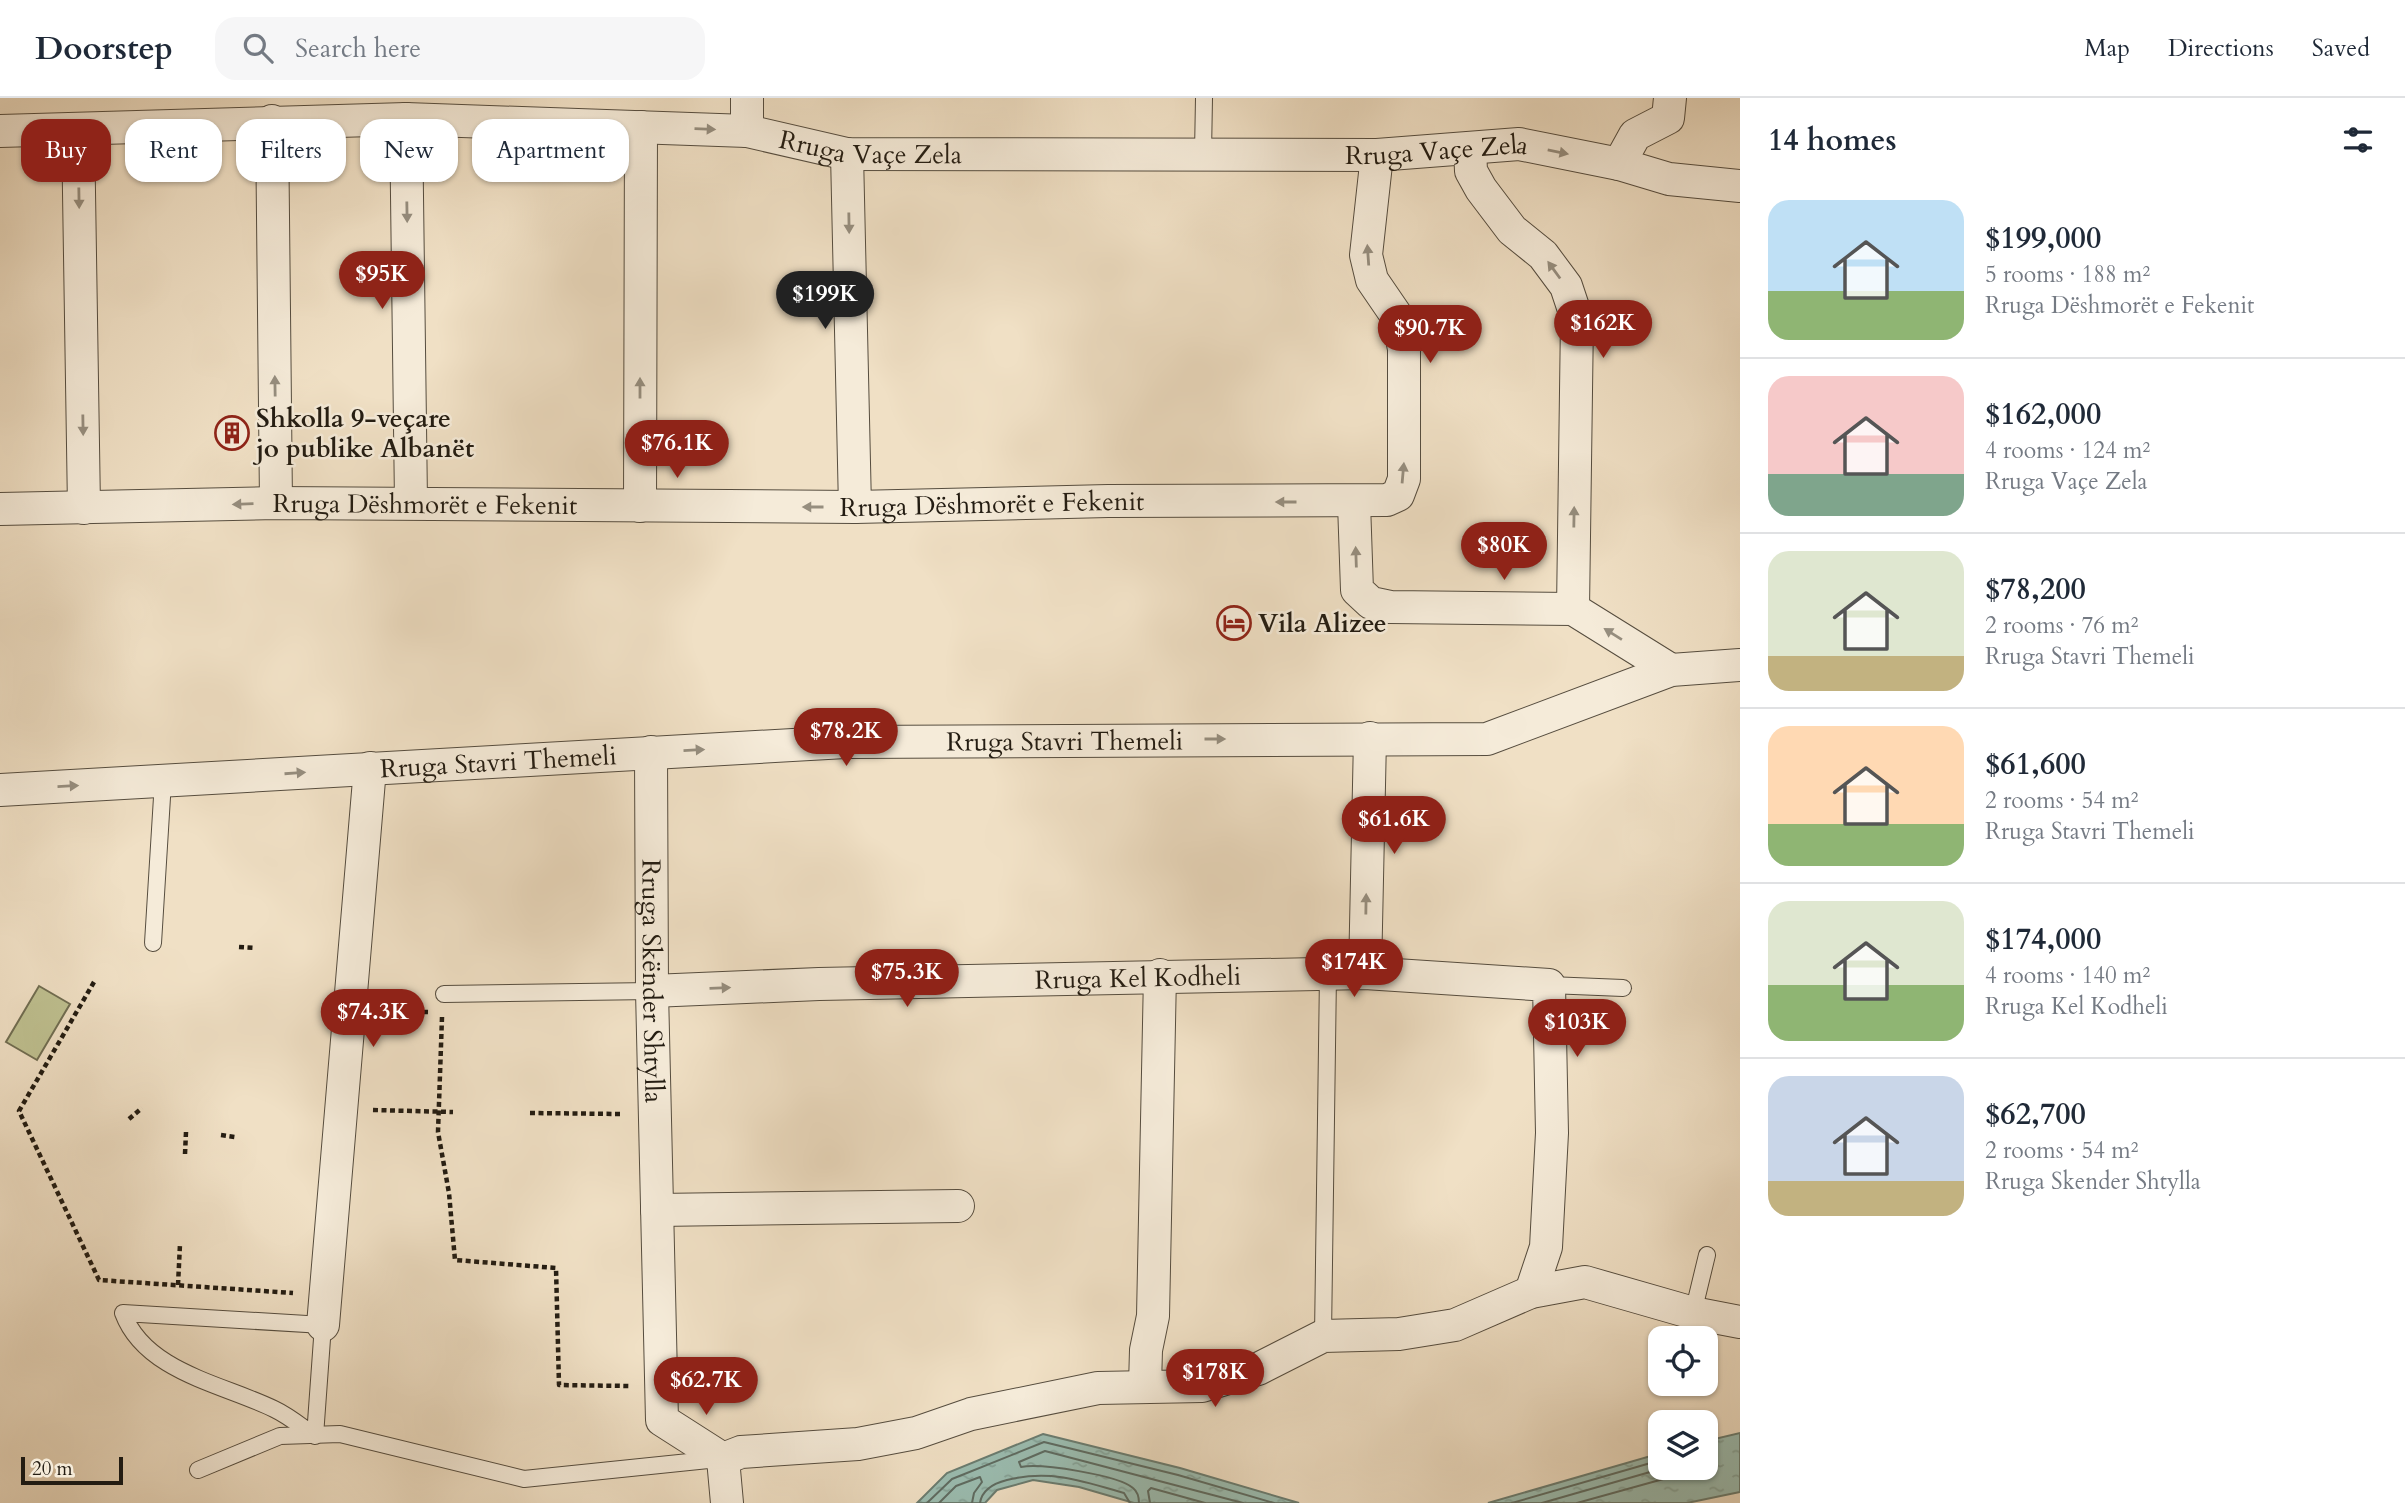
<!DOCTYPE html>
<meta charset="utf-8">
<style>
:root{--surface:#fff;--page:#f6f6f7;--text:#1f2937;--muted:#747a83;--line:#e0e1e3;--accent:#8f2418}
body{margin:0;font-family:Cardo,serif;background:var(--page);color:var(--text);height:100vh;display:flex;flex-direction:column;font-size:26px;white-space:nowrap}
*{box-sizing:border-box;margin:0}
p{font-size:23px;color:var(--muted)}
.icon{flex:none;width:38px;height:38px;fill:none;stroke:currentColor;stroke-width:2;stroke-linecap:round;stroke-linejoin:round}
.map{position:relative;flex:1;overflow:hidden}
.details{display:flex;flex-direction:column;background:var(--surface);width:665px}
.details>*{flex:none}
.guide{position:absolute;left:21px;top:21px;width:665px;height:63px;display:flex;gap:14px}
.tools{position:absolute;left:1648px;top:1228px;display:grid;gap:14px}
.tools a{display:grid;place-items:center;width:70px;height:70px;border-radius:14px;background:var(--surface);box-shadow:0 2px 5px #0004;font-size:35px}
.scale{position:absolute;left:21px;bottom:18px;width:102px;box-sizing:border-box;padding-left:7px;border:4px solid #231c12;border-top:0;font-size:19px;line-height:24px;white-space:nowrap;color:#231c12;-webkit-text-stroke:5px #f5ebd9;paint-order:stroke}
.price{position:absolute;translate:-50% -60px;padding:0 16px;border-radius:24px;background:var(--accent);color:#fff;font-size:23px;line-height:46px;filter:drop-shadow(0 2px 4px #0008)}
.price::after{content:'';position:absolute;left:50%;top:42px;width:21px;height:16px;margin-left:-10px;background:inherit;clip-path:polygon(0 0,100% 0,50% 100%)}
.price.selected{background:#222;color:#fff}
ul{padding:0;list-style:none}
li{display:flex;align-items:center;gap:21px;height:175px;padding:0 28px}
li+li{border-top:2px solid var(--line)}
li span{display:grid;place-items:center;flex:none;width:196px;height:140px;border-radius:21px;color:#555}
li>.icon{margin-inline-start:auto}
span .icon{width:84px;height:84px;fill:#fffc;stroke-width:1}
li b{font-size:30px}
h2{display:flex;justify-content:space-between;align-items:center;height:84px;padding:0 28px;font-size:30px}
.tag{padding:0 24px;border-radius:21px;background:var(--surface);box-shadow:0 2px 5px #0004;font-size:24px;line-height:63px}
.tag.selected{background:var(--accent);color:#fff}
header{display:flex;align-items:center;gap:42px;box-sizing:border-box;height:98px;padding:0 35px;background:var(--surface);border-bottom:2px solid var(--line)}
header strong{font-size:33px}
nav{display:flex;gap:38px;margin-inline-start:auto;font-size:24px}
.search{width:490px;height:63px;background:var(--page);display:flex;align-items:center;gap:18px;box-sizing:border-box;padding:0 24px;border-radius:21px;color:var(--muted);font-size:26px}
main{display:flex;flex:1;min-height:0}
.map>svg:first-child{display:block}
.pitch{fill:#bfc191;stroke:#716e52;stroke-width:2}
.water{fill:url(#water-ripples);stroke:#6b7d71;stroke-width:2}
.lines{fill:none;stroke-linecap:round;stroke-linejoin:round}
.shore{stroke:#5f6c62;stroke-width:2}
.service-casing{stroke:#564d3f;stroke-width:18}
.minor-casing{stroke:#564d3f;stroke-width:34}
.path{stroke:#231c12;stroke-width:4.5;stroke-dasharray:5 3.5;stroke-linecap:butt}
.service{stroke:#f5ebd9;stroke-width:16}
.minor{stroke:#f5ebd9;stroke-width:32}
.oneway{fill:#968e7f}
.labels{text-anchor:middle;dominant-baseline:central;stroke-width:5;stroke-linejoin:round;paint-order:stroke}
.street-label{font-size:26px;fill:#231c12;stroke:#f5ebd9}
.poi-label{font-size:26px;font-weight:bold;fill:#231c12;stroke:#f5ebd9;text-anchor:start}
</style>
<header>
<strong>Doorstep</strong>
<div class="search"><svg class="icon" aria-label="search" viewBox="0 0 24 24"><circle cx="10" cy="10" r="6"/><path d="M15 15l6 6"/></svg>Search here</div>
<nav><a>Map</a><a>Directions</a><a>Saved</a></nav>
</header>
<main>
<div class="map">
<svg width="1740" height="1405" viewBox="0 0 1740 1405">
<defs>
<pattern id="water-ripples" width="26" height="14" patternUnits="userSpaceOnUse" patternTransform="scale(1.75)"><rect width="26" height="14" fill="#9bbdb1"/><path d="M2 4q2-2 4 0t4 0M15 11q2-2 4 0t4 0" fill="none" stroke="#85a297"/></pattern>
</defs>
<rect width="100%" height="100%" fill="#f0e0c5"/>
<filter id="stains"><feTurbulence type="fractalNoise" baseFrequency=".00286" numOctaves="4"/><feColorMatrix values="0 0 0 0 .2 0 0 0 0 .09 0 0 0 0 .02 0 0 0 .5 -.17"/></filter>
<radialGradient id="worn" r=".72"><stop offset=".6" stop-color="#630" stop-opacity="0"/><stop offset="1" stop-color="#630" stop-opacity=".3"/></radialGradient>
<!-- pitch -->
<polygon class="pitch" points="39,888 70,906 37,962 6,944"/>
<!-- water -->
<g class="water">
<polygon points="1740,1335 1740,1394 1687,1405 1488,1405 1661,1355 1661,1370 1706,1370 1706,1343"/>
<polygon points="1043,1336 1180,1370 1299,1405 1134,1405 1079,1389 1033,1382 997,1392 985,1405 917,1405 947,1375"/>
</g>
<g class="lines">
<!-- shore -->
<g class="shore">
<polyline points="927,1405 952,1381 1044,1344 1178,1377 1274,1405"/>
<polyline points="939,1405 956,1388 980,1379 982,1384 974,1395 972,1405"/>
<path d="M980,1405C982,1391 995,1385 1007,1382C1050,1371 1083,1383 1124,1395L1130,1405"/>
<path d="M1139,1405C1139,1399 1138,1394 1133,1390C1118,1377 1041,1365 1021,1369L1019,1364L1045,1353L1243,1405"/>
<polyline points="1150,1405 1148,1393 1151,1390 1205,1405"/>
<polyline points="1512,1405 1661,1362"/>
<polyline points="1542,1405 1664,1370"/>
<polyline points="1577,1405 1667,1380 1681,1370"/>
</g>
<!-- service casing -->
<g class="service-casing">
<g id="service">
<polyline points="1203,55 1204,0"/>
<polyline points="153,845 163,683"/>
<polyline points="1549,887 1623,890"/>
<polyline points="444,896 652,893"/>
<path d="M123,1215L323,1227L315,1338C302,1329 289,1318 274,1311C223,1286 145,1274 123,1215Z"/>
<polyline points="1693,1215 1707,1157"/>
<polyline points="1323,1238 1328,876"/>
<polyline points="198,1372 280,1338 340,1336 524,1381 718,1361"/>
</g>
</g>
<!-- minor casing -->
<g class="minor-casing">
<g id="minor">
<polyline points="747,0 747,33"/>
<polyline points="406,21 411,404"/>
<polyline points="272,23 276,405"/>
<polyline points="78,31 84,410"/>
<path id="s1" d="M0,33L406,21L747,33L847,56L1377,57L1519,46L1619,66L1669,81L1740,88"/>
<polyline points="1470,50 1471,73 1481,91 1512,132 1543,157 1566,188 1577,221 1573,511"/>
<polyline points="847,56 855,409"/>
<polyline points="1619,66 1635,37 1668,20 1670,0"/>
<polyline points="1354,405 1357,492 1371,505 1390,509 1573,511 1671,572"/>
<polyline points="640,408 641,29"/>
<path id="s2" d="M0,411L276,405L855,409L1108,403L1387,402L1398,397L1404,381V251L1398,220L1372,182L1366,157L1377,57"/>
<path id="s3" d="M651,654L652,893L662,1322L723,1361"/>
<path id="s4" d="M0,692L845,644L1487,641L1671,572L1740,567"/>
<polyline points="1365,875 1370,640"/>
<path id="s5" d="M652,893L819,886L1365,875L1549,887L1552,1035L1546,1149L1531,1194"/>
<polyline points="657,1112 958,1108"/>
<polyline points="323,1227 370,670"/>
<polyline points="1145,1287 1146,1252 1153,1218 1160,877"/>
<polyline points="723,1361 741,1354 858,1346 916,1335 971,1316 1098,1290 1202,1288 1258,1271 1323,1238 1399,1236 1455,1227 1531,1194 1585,1184 1693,1215 1740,1224"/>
<polyline points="723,1361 727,1405"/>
</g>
</g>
<!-- path -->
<g class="path">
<polyline points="239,849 255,850"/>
<polyline points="94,884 19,1013 99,1182 293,1195"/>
<polyline points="381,913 428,914"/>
<polyline points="442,919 438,1034 449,1095 455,1162 556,1170 559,1287 629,1288"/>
<polyline points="373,1012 453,1014"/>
<polyline points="530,1015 622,1016"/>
<polyline points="129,1021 142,1010"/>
<polyline points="221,1037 235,1039"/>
<polyline points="185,1056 186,1034"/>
<polyline points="178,1187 180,1146"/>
</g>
<!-- service -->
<use href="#service" class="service"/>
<!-- minor -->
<use href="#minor" class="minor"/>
</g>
<!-- one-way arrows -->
<defs><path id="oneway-solid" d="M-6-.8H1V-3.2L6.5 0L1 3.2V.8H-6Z" transform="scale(1.75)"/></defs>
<g class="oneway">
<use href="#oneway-solid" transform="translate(705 31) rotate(2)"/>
<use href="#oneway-solid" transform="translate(1558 54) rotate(11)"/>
<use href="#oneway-solid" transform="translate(79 100) rotate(89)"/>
<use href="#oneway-solid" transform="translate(407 114) rotate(89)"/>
<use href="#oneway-solid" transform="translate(849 125) rotate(89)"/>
<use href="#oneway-solid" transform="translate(1368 157) rotate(-94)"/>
<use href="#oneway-solid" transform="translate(1554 172) rotate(-126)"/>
<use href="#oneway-solid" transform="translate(275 288) rotate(-91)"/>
<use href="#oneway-solid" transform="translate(640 290) rotate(-90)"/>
<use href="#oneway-solid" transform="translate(83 327) rotate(89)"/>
<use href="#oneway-solid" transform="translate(1403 375) rotate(-85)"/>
<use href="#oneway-solid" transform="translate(1286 404) rotate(-180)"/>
<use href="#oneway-solid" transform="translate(243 406) rotate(178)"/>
<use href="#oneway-solid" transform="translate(813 409) rotate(-180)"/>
<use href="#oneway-solid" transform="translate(1574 419) rotate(-89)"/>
<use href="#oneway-solid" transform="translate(1356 459) rotate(-92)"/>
<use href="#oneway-solid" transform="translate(1613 536) rotate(-148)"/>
<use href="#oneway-solid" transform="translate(1215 641)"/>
<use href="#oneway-solid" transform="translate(694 652) rotate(-3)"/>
<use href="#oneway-solid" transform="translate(295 675) rotate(-4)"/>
<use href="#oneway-solid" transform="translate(68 688) rotate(-3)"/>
<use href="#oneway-solid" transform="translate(1366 806) rotate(-89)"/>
<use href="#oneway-solid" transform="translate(720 890) rotate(-2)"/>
</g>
<!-- icons -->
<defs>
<g id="building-ring" transform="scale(1.75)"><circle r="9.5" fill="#f5ebd9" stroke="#8f2418" stroke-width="1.5"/><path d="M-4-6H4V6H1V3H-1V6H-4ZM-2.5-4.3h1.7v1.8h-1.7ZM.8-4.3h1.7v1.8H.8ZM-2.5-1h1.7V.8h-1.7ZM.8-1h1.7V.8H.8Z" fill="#8f2418"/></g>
<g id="hotel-ring" transform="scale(1.75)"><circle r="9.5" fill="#f5ebd9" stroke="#8f2418" stroke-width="1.5"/><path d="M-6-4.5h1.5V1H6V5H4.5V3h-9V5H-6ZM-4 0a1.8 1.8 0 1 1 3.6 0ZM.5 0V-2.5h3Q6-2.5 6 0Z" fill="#8f2418"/></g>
</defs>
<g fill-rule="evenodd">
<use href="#building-ring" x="232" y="335"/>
<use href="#hotel-ring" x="1234" y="525"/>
</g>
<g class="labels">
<!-- street labels -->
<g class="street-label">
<text stroke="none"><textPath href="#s1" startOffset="873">Rruga Vaçe Zela</textPath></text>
<text stroke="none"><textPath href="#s1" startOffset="1440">Rruga Vaçe Zela</textPath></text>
<text stroke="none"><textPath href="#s2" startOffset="425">Rruga Dëshmorët e Fekenit</textPath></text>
<text stroke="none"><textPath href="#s2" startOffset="992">Rruga Dëshmorët e Fekenit</textPath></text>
<text stroke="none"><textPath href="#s4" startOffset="1066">Rruga Stavri Themeli</textPath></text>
<text stroke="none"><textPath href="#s4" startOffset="499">Rruga Stavri Themeli</textPath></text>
<text stroke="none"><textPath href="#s5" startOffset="486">Rruga Kel Kodheli</textPath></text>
<text stroke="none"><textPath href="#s3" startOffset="229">Rruga Skënder Shtylla</textPath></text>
</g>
<!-- poi labels -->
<g class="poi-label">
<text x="256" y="320">Shkolla 9-veçare<tspan x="256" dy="30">jo publike Albanët</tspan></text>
<text x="1258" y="525">Vila Alizee</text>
</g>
</g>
<rect width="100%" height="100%" filter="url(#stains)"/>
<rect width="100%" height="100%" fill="url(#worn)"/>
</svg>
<div class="tools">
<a><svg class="icon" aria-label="locate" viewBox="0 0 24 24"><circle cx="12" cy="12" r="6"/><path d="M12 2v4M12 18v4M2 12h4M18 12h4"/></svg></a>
<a><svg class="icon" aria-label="layers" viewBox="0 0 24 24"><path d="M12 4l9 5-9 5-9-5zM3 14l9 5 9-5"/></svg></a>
</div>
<div class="scale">20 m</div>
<b class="price" style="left:382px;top:213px">$95K</b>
<b class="price selected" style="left:825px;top:233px">$199K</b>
<b class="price" style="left:1603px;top:262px">$162K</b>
<b class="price" style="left:1430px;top:267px">$90.7K</b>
<b class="price" style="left:677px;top:382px">$76.1K</b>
<b class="price" style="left:1504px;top:484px">$80K</b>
<b class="price" style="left:846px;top:670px">$78.2K</b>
<b class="price" style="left:1394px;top:758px">$61.6K</b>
<b class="price" style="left:1354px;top:901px">$174K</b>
<b class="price" style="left:907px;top:911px">$75.3K</b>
<b class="price" style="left:373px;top:951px">$74.3K</b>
<b class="price" style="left:1577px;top:961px">$103K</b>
<b class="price" style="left:1215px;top:1311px">$178K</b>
<b class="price" style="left:706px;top:1319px">$62.7K</b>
<div class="guide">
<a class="tag selected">Buy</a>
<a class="tag">Rent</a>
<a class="tag">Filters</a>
<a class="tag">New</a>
<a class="tag">Apartment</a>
</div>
</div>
<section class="details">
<h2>14 homes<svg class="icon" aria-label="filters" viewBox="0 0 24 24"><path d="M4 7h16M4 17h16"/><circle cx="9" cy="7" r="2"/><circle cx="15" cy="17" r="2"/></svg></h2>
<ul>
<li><span style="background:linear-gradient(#bfe0f5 65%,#8fb573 0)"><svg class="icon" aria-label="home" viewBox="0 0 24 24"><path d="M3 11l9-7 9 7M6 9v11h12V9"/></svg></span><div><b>$199,000</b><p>5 rooms · 188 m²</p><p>Rruga Dëshmorët e Fekenit</p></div></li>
<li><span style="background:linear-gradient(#f6c9c9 70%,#7fa58c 0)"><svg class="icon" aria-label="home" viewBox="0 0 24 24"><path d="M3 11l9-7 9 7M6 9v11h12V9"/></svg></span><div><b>$162,000</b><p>4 rooms · 124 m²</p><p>Rruga Vaçe Zela</p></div></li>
<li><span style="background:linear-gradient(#dfe7d0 75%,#c2b280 0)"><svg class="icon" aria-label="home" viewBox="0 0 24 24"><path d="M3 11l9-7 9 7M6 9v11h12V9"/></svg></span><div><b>$78,200</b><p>2 rooms · 76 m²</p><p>Rruga Stavri Themeli</p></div></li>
<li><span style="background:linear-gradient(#ffd9b3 70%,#8fb573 0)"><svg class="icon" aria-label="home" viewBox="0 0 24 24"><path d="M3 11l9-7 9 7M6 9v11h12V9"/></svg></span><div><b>$61,600</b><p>2 rooms · 54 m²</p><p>Rruga Stavri Themeli</p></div></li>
<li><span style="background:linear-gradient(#dfe7d0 60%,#8fb573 0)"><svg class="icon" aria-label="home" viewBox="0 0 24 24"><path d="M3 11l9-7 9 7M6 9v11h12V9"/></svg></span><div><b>$174,000</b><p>4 rooms · 140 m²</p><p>Rruga Kel Kodheli</p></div></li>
<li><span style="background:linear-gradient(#c9d6e8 75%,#c2b280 0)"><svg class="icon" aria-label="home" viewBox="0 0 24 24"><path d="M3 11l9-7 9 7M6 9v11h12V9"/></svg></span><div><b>$62,700</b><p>2 rooms · 54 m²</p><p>Rruga Skender Shtylla</p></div></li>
</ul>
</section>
</main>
